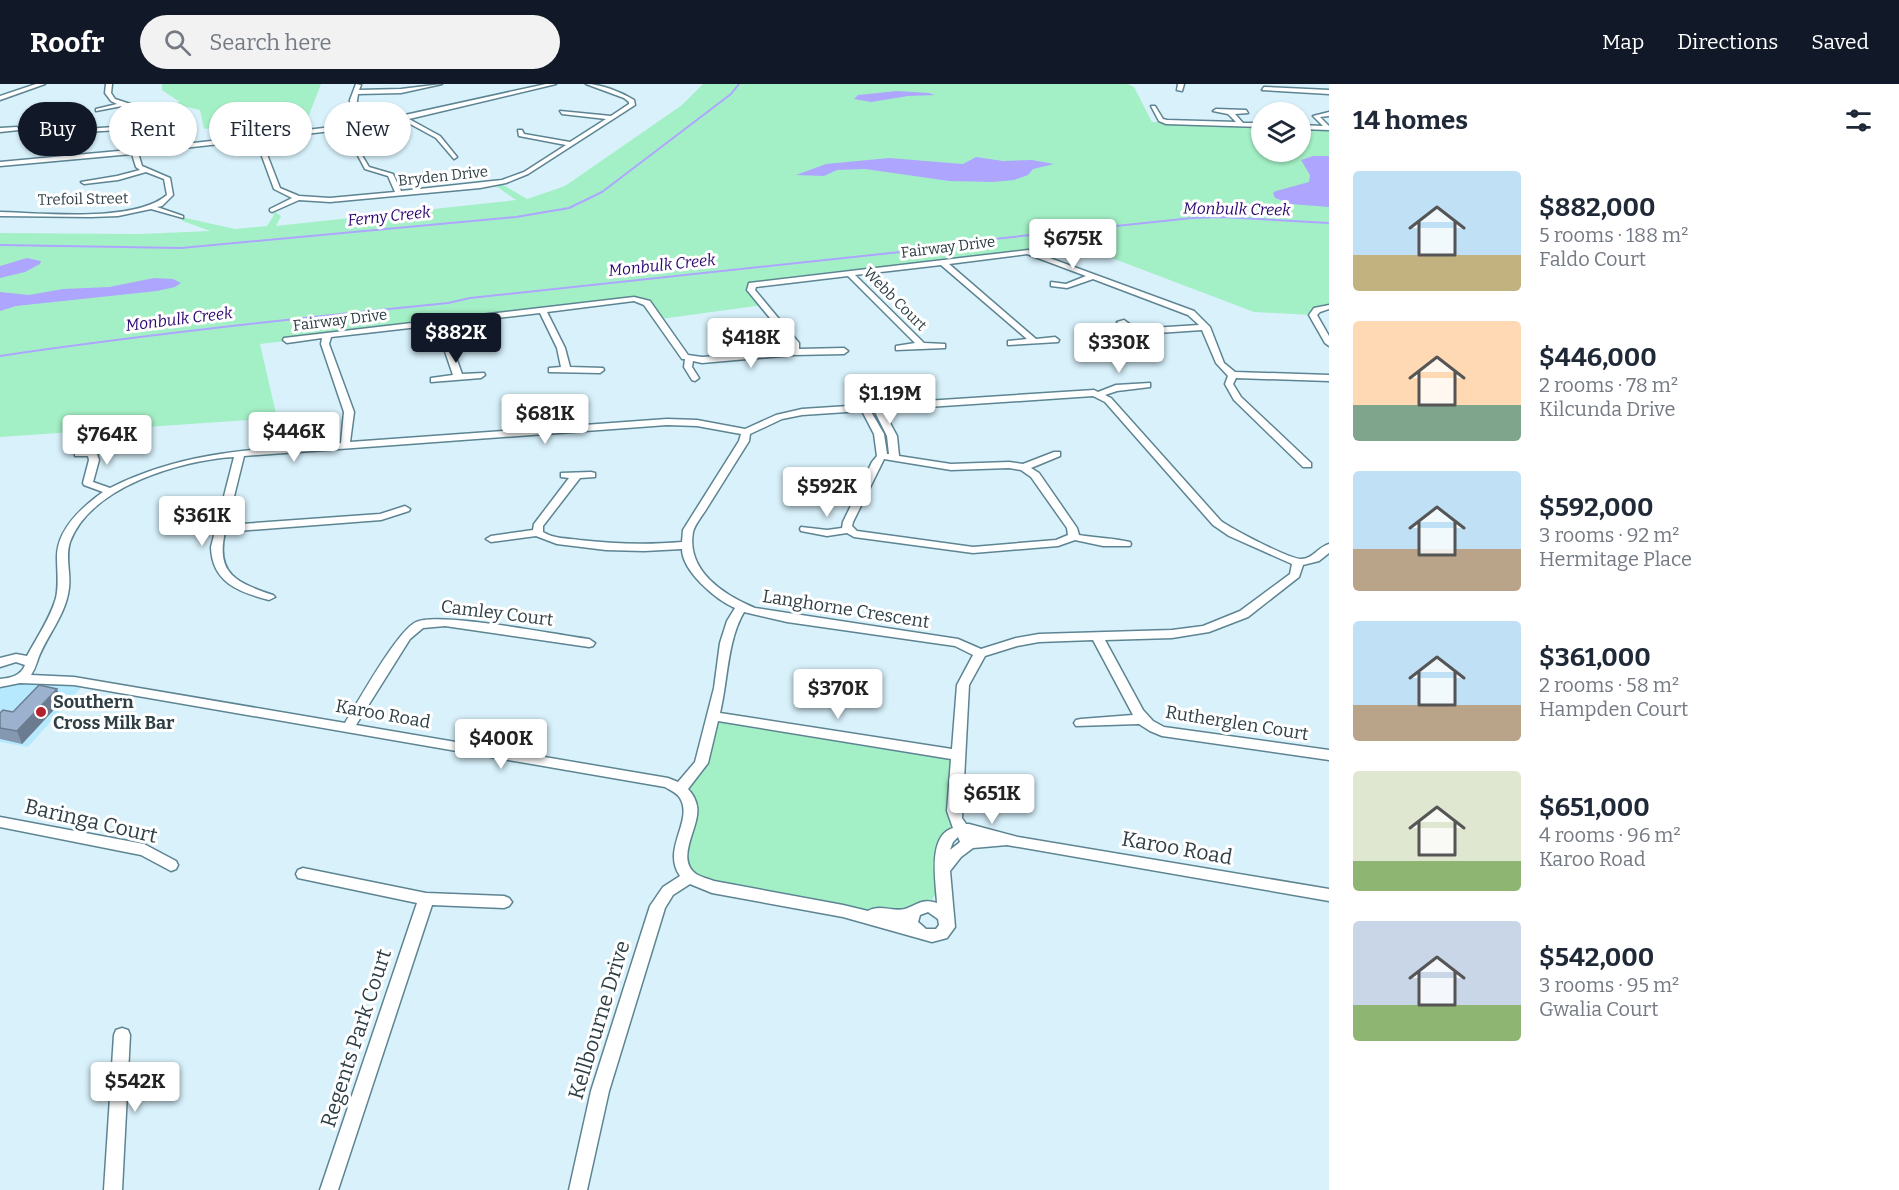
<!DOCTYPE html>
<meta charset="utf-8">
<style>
:root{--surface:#fff;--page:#f2f2f3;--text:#1f2937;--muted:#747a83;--accent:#111827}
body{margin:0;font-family:Bitter,serif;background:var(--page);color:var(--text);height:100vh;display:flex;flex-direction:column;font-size:22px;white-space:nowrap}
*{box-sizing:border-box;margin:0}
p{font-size:20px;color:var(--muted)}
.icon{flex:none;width:33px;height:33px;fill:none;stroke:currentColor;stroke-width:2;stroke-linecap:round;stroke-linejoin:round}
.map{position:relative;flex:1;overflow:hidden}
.panel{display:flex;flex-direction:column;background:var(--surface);width:570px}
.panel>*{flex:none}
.guide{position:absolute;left:18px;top:18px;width:570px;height:54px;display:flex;gap:12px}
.fabs{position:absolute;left:1251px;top:18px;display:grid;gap:12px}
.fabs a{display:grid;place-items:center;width:60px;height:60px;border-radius:50%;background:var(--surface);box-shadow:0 2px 4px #0004;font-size:30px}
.price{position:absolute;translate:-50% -51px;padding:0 14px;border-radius:6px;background:#fff;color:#222;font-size:20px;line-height:39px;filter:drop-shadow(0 2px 3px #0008)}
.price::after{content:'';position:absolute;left:50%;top:36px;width:18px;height:14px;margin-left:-9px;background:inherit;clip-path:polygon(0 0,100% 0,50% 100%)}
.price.active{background:var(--accent);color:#fff}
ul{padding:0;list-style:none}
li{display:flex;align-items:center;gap:18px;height:150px;padding:0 24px}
li span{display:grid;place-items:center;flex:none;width:168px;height:120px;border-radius:6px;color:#555}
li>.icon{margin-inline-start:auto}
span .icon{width:72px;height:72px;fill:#fffc;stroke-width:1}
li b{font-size:26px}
h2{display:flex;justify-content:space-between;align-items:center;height:72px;padding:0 24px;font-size:26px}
.chip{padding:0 21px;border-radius:27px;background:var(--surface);box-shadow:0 2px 4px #0004;font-size:21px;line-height:54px}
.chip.active{background:var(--accent);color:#fff}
header{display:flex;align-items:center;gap:36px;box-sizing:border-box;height:84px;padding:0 30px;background:var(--accent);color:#fff}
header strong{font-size:28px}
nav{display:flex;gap:33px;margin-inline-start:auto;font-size:21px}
.search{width:420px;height:54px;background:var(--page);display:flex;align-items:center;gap:15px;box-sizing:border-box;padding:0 21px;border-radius:33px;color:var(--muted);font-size:22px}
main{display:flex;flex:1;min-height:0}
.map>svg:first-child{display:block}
.built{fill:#b6e9fd}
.green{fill:#a4f0c6}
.water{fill:#aea5ff}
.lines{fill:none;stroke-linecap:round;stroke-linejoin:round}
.stream{stroke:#aea5ff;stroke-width:2}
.minor-casing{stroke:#5d8492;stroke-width:3}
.minor{fill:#fff;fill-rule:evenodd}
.wall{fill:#8598b1}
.shaded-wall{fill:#6c7c90}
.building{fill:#9bb1ce;stroke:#6c7c90;stroke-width:1.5}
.poi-dot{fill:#b3212c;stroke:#fff;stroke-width:2}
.labels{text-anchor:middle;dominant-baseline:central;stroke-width:6;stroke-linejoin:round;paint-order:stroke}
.far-street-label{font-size:15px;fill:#2e3f45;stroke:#fff}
.far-water-label{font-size:16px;font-style:italic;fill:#2d0772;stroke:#fff}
.street-label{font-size:18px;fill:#2e3f45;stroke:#fff}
.poi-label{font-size:18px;font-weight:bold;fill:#2e3f45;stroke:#fff;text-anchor:start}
.near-street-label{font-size:21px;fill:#2e3f45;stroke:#fff}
</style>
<header>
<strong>Roofr</strong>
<div class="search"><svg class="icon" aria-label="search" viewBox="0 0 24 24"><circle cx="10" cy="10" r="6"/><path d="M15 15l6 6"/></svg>Search here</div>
<nav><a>Map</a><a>Directions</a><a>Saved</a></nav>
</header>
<main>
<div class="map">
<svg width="1329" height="1106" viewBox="0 0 1329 1106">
<rect width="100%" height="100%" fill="#d8f1fb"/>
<!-- built -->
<polygon class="built" points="10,598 85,599 28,663 0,658 0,605"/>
<!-- green -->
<g class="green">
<polygon points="162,0 321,0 302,49 294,50 285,36 204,45 200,26 183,22 154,28 149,26 180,18 162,6"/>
<polygon points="703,0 1128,0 1134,3 1152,38 1261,41 1262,68 1300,68 1301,43 1329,44 1329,223 1313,231 1254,228 1088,165 1033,168 751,202 763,221 668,234 657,235 640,215 260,260 277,334 0,353 0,149 139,150 210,147 183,137 181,133 235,145 267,142 274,131 272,126 281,132 276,142 516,116 493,100 500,99 527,115 565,102 682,21"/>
<polygon points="714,632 958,671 953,749 943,799 928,822 887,831 699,799 680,768 686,710"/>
</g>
<!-- water -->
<g class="water">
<polygon points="897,7 929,9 935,11 908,12 871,18 854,15 858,11"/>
<polygon points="1313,72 1329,72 1329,123 1291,120 1275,114 1273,109 1276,107 1309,98 1310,91 1301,76"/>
<polygon points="976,73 1003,77 1032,76 1054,80 1033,85 1028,91 1014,96 993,98 949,97 865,85 837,86 824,92 796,91 826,80 889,74 963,80"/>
<polygon points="27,174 41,177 40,180 25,188 0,194 0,182"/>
<polygon points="154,194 173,195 181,199 175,203 157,207 16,222 0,227 0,208 29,211 63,205 109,203"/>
</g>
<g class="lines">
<!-- stream -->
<g class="stream">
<polyline points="0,161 181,164 516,133 569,124 602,108 731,10 739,0"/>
<path d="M0,272C149,250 298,234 448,219L470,214L947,163L965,158L1192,134L1221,133L1329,139"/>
</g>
<!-- minor casing -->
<g class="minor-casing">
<g id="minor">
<polygon points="36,0 45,0 0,16 0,12"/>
<path d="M106,0H112L111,9L115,15L161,30L168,62L367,39L350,24V16L356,0L361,1L359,6L401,5L442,0L401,9L358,10L356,23L373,38L546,0H556L409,35L440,52L457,73L454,75L436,54L403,36L358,44L261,55L280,104L299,112L330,114L395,108L388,92L365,85L356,68H360L369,83L393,90L401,107L502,96L524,88L566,61L519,52L518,46H522L524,50L570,58L606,35L562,30L560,27L611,32L629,20V18L624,14L586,0C601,0 621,8 634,16L635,21L528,90L506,99L480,104L330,118L299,116L272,128L270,127V125L292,114L274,105L256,56L138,69L142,82L170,94L173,111L162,122L157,123L183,132V134L151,125L118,132L91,133L0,132V128C43,129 134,139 167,111L164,95L146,88L118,96L84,100L81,98L117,92L140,86L136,83L132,70L0,82V78L162,63L158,44L83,48L85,45L158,40L156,32L122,22L96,27V25L117,20L111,17L105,9Z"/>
<polygon points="1178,0 1184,0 1182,7 1177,6"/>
<polygon points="1264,3 1329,6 1329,10 1262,6"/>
<polygon points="1151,22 1155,22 1163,35 1167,36 1236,38 1228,30 1213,27 1216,25 1246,26 1248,29 1235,30 1243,39 1262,39 1262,43 1166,40 1159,37"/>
<polygon points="1329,28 1329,32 1320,33 1329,42 1329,46 1300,45 1300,41 1323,42 1313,32"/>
<polygon points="17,43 19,46 0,48 0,44"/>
<path d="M1028,166L1194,227L1210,243L1224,279L1235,288L1329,291V297L1236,294L1233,300L1241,313L1311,379V383H1303L1234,316L1225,300L1228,292L1216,279L1202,246L1143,250L1151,257L1147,260L1117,238L1124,236L1136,245L1199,241L1188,231L1093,195L1067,204L1051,202V198L1066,200L1086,192L1027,170L949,180L1036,255L1055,253L1059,256L1058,258L1008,261V257L1027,255L941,181L855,191L924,259L945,260V264L896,266V262L915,259L848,192L756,203L755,206L799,259V265L844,264L848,267L844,270L794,271L702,279L693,277L692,283L699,294L695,297L692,296L684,283L685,275H682L644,221L634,217L547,228L565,264L570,283L603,284L604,286L600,289L549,288V284L561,283L557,264L540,229L444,240L462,290L484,289L485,291L481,294L431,298V294L453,291L436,241L331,253L329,260L354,328L350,358L667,335L697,336L745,345L776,331L802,325L1094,306L1098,308L1116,301L1150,299V303L1117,307L1105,311L1111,314L1221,437C1232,445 1289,475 1301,475C1313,475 1318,463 1329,460V469L1319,477L1303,481L1299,493L1248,533L1209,548L1172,554L1105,556L1143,626L1153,637L1164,643L1329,666V676L1162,652L1150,647L1139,640L1076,642L1074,639L1076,636L1081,635L1133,631L1093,556L1039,558L1017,562L985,572L969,601L962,734L966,740H969L1018,753L1329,805V817L1007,761L973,764L961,773L950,787L955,843L947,854L932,858L843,833L712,809L690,800L673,811L665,824L609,1007L587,1106H569L591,1007L650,822L663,803L680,792C661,765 694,737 680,714C677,709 670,706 665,703L74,601L20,599L0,603V595C10,594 21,592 25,581L16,578L0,583V574L16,570L27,572C37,553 50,535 56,514C59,501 57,487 57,473C57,445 82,423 103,408L84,401L83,399L89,376L88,372H75V368L90,366L99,361H105V365L97,370L99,376L93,398L110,404C185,366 259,365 341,359L344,328L321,260L322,254L287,259L283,256L284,254L634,213L650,217L688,271L702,273L784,267L790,266L792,261L747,206L749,199ZM1093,312L1105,318L1213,441L1229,452L1292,480L1290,490L1240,527L1203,542L1172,546L1039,550L1016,554L981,565L958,555L755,524C724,511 686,487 693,448C695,440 703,431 707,424C721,402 735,379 749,357L750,350L782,335L802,331L862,327L874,350L877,372L872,378L843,438L842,444L827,446L801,443L800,445L801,447L827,452L847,449L854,453L973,469L1058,462L1075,456L1103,462H1130L1131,460L1130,458C1113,454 1096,454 1079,451L1077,444L1039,389L1031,384L1060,372V368H1054L1023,380L1009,378L951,380L899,372L897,352L883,326ZM870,326H874L887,352L889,370H887L884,350ZM667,341L697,342L741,350L739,357L683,446L682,458C647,461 614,460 579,456C567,454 554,455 543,448V442L580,394L595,393V389L591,388L561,389V393L569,394L534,440L533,446L491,452L486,455L491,458L536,452L557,460L606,466L644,467L682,465C682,487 716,516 735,524L727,537L720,559L714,604L695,678L678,698L668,694L356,641L410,555L423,544L445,542L589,563L593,562L595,559L589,555C557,551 439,527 416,538C397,547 358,618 345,639L74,593L31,591C35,585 36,581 38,575C47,551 66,531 69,504C71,489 65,473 70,458C90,403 181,376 234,373L211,463C212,498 238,508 269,516L275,513L273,511C238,499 215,491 225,448L381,436L409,427L410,425L405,422L380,430L227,441L244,372ZM884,375L951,386L1009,384L1021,386L1031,393L1067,444L1068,451L1056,456L973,463L857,447L852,442L853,438ZM744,528L787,538L955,562L973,571L957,601L952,665L720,629C728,596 727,557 744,528ZM718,637L951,675L947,727L953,744C927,752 936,798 937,819C922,814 917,821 905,825C893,828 879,820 868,827L843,821L714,797C709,795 701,793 696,790C674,774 701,742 697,722C696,716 692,709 688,705L708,679ZM958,753L960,758L950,766L953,758ZM928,828L938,835L939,841L936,845H926L918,838L920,831Z"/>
<polygon points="1329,221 1329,225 1320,228 1317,231 1329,252 1329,262 1325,259 1309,231 1314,224"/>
<polygon points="0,733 144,760 176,777 178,781 176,785 171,787 141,771 0,743"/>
<polygon points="303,784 426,809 504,812 509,814 512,818 509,822 504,824 432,821 338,1106 320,1106 417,819 298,794 296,790 298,786"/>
<polygon points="122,944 128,946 130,951 122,1106 104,1106 114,951 116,946"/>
</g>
</g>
<!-- minor -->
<use href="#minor" class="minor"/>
</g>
<!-- wall -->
<polygon class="wall" points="62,617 22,660 0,655 0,629 13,628"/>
<!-- shaded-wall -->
<polygon class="shaded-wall" points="57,605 62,617 22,660 17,647"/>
<!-- building -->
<polygon class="building" points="39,601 57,605 17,647 0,644 0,629 3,626 13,628"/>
<!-- markers -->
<circle class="poi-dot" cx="41" cy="628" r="6"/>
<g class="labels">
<!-- far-street labels -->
<g class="far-street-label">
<text transform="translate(443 92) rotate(-6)">Bryden Drive</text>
<text transform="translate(83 115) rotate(-1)">Trefoil Street</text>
<text transform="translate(948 163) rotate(-7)">Fairway Drive</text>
<text transform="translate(895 215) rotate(45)">Webb Court</text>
<text transform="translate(340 236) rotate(-7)">Fairway Drive</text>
</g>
<!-- far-water labels -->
<g class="far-water-label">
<text transform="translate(1237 125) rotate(1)">Monbulk Creek</text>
<text transform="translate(389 132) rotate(-6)">Ferny Creek</text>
<text transform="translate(662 181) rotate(-6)">Monbulk Creek</text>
<text transform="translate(179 235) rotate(-7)">Monbulk Creek</text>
</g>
<!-- street labels -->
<g class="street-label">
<text transform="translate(846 525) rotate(9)">Langhorne Crescent</text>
<text transform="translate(497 529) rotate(7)">Camley Court</text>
<text transform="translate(383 630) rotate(10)">Karoo Road</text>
<text transform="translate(1237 639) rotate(9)">Rutherglen Court</text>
</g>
<!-- poi labels -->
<g class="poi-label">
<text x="53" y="618">Southern<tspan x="53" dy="21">Cross Milk Bar</tspan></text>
</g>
<!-- near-street labels -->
<g class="near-street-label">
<text transform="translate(91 737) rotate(13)">Baringa Court</text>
<text transform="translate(1177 764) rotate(10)">Karoo Road</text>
<text transform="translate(599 936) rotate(-73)">Kellbourne Drive</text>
<text transform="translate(356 954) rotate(-72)">Regents Park Court</text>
</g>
</g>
</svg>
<div class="fabs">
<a><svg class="icon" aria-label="layers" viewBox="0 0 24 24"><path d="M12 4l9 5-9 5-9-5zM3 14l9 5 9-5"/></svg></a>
</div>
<b class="price" style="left:1073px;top:186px">$675K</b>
<b class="price active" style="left:456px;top:280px">$882K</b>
<b class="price" style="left:751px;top:285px">$418K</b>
<b class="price" style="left:1119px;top:290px">$330K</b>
<b class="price" style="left:890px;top:341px">$1.19M</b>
<b class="price" style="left:545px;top:361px">$681K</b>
<b class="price" style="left:294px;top:379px">$446K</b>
<b class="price" style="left:107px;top:382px">$764K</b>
<b class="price" style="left:827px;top:434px">$592K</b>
<b class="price" style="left:202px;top:463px">$361K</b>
<b class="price" style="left:838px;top:636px">$370K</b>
<b class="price" style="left:501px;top:686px">$400K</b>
<b class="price" style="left:992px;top:741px">$651K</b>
<b class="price" style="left:135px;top:1029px">$542K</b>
<div class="guide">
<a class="chip active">Buy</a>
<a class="chip">Rent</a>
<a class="chip">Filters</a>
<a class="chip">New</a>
</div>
</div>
<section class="panel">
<h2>14 homes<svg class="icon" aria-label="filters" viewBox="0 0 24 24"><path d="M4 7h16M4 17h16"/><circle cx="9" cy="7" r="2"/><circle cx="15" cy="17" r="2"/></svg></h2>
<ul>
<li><span style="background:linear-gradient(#bfe0f5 70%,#c2b280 0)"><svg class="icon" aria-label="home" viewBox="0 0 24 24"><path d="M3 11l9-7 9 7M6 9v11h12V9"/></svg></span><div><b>$882,000</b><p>5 rooms · 188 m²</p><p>Faldo Court</p></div></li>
<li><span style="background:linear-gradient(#ffd9b3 70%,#7fa58c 0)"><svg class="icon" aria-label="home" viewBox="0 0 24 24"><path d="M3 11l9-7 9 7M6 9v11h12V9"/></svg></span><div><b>$446,000</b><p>2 rooms · 78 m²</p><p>Kilcunda Drive</p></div></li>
<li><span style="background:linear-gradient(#bfe0f5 65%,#b9a48a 0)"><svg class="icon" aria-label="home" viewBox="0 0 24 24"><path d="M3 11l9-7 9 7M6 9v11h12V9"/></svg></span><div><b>$592,000</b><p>3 rooms · 92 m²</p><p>Hermitage Place</p></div></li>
<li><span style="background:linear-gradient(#bfe0f5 70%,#b9a48a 0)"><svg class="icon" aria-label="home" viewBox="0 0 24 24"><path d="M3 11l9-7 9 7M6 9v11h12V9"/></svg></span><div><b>$361,000</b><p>2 rooms · 58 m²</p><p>Hampden Court</p></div></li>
<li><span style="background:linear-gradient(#dfe7d0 75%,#8fb573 0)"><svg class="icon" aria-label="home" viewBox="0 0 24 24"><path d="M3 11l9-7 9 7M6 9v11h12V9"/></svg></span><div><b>$651,000</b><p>4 rooms · 96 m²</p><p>Karoo Road</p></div></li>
<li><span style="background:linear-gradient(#c9d6e8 70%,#8fb573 0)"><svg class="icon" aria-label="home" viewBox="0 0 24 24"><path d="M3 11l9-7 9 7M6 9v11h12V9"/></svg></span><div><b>$542,000</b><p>3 rooms · 95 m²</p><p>Gwalia Court</p></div></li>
</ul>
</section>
</main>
